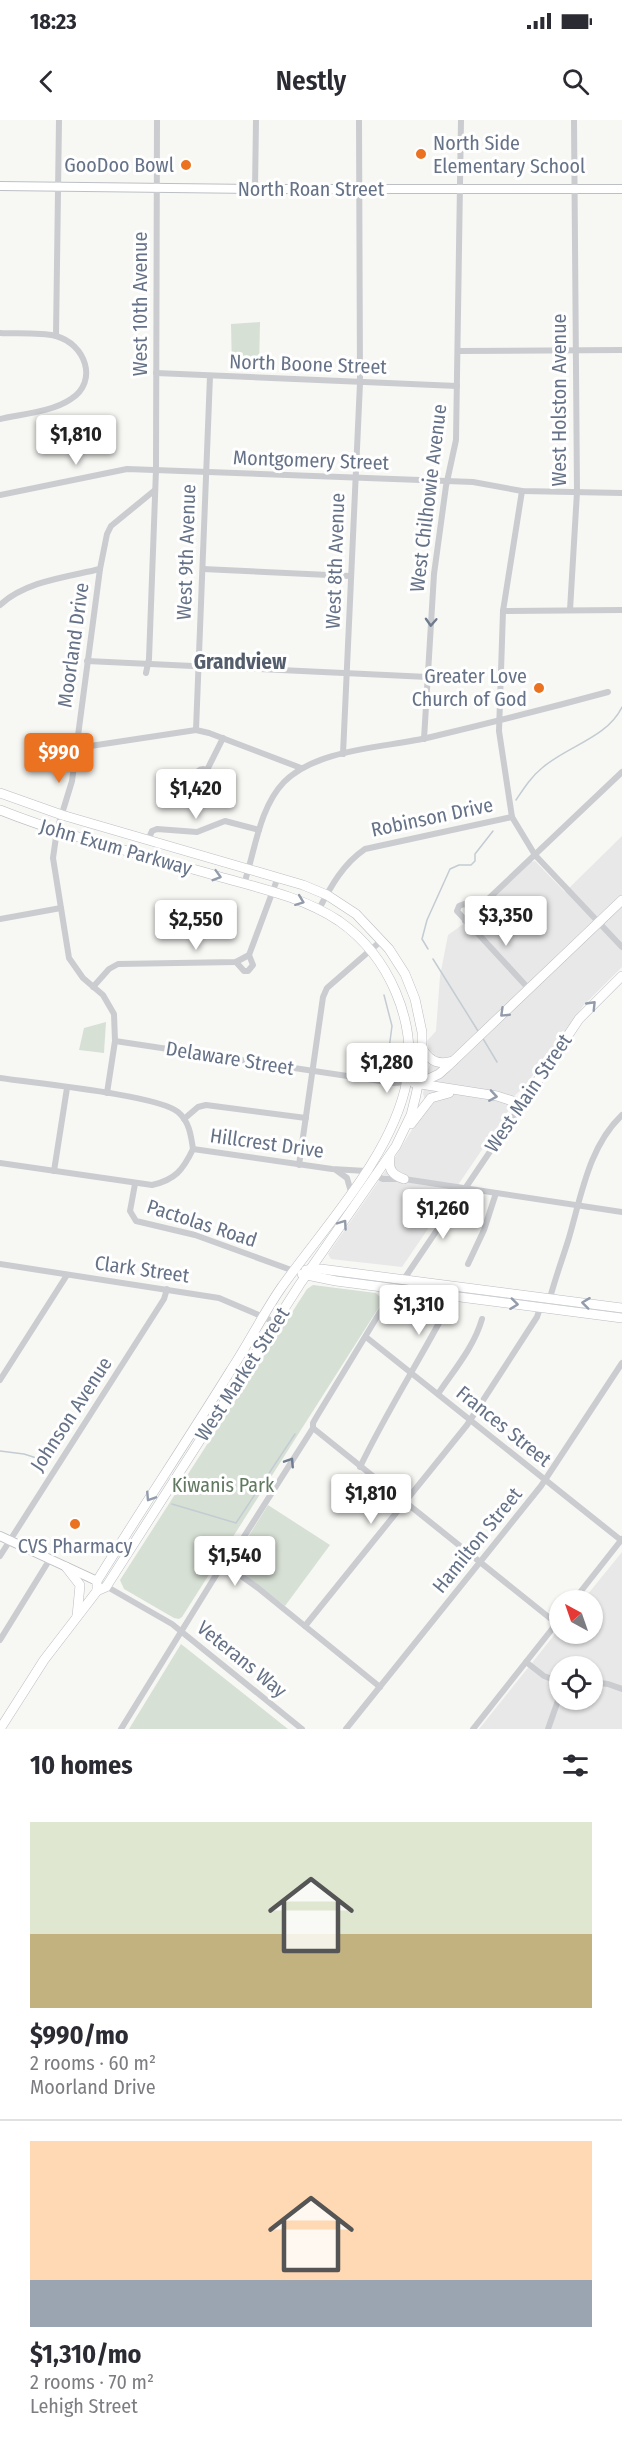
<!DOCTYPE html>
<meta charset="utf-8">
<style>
:root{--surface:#fff;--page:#f7f7f7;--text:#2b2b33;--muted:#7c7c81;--line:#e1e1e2;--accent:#eb7221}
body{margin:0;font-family:"Fira Sans Condensed",sans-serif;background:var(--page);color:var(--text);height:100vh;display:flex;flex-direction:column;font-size:22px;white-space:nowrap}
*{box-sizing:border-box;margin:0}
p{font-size:20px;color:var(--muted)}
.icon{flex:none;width:33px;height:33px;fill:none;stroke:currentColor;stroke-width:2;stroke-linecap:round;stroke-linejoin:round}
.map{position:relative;height:1609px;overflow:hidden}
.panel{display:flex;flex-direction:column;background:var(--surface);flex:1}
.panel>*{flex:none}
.needle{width:39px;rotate:320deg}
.tools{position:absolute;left:549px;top:1470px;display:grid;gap:12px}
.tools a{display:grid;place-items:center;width:54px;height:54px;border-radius:50%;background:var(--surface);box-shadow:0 2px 4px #0004;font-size:30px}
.price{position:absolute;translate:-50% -51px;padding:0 14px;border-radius:6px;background:#fff;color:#222;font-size:20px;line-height:39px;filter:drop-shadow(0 2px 3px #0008)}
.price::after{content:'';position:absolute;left:50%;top:36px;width:18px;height:14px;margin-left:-9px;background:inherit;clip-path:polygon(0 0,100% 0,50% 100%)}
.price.selected{background:var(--accent);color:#fff}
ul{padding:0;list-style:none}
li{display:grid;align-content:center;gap:12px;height:318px;padding:0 30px}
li+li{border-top:2px solid var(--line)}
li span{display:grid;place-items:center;height:186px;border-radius:0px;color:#555}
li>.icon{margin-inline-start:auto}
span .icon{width:108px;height:108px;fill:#fffc;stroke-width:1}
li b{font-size:26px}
h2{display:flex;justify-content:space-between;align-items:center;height:72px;padding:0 30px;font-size:26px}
.status{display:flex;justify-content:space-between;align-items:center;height:42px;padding:0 30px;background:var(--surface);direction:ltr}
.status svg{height:16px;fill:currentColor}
header{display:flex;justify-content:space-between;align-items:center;height:78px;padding:0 30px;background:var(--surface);font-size:27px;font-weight:600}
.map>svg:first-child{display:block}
.built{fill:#e8e8e8;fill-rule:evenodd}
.green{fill:#d7e0d5}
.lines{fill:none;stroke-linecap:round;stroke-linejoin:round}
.stream{stroke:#c3ccd2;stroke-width:1.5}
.secondary-casing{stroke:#bcbfc4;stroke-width:10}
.primary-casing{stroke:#babdc2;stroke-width:10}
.minor{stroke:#caccd0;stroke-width:6}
.secondary{stroke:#fff;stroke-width:8}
.primary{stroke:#fff;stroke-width:9}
.oneway{stroke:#6f7b8e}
.oneway2{stroke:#939cab}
.poi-dot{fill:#eb7221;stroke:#fff;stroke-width:2}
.labels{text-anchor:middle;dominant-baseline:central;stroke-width:6;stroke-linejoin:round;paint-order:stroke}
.poi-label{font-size:20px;fill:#657287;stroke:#fff;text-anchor:end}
.street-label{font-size:20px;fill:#657287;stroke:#fff}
.park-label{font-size:20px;fill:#617960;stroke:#fff}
.neighbourhood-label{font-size:21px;font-weight:bold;fill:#535d6b;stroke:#fff}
</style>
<div class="status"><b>18:23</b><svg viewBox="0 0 49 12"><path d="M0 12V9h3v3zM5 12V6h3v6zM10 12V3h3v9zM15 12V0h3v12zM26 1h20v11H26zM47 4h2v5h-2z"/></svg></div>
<header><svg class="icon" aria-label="back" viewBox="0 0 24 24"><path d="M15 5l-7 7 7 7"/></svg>Nestly<svg class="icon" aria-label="search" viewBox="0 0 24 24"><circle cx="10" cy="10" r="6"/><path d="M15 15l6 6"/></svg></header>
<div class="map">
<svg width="622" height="1609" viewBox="0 0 622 1609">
<rect width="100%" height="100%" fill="#f7f8f4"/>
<!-- built -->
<g class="built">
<polygon points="622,716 622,847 584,885 525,966 507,983 509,990 507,993 402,1147 331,1139 328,1134 394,1039 427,985 423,974 427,952 434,934 429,929 427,921 436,911 440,856 448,815 473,797 531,742 535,741 565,772"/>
<path d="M622,1432V1609H479L559,1509L560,1514H592V1480H583ZM560,1546H592V1580H560Z"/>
</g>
<!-- green -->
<g class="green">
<polygon points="260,202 259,250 232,249 231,204"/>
<polygon points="106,902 104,933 79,930 84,908"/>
<polygon points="313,1165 376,1173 381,1178 381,1184 182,1497 179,1499 174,1498 124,1469 120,1460 307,1169"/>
<polygon points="268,1385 330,1425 285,1486 231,1444"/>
<polygon points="181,1524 288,1609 129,1609"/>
</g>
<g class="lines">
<!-- stream -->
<g class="stream">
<path d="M516,680C524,668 531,657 542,648C567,626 607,618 622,587"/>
<polyline points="428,829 422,819 427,800 450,749 459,745 471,745 475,741 475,734 493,711"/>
<polyline points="433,839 478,911"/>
<polyline points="384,875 392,906 388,936 394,953"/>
<polyline points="482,917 497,942"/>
<polyline points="0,1331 24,1334 49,1342"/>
<polyline points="172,1384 236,1403 295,1314"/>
</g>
<!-- secondary casing -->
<g class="secondary-casing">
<g id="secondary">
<polyline points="0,66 255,69 622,69"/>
<polyline points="0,1416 97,1461"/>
</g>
</g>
<!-- primary casing -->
<g class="primary-casing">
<g id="primary">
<polyline points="0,673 62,695 303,765 327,775 356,794 389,829 405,854 415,879 422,912 422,944 416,975 411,995 396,1026 300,1164 106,1467 97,1471 44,1540 0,1609"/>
<path d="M0,690C70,718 145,735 217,756C259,768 303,777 339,801C389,836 417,901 407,960C393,1035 324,1107 281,1168C263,1194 249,1223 231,1250C187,1321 141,1390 97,1461V1471"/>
<path d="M423,930C431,942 439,945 453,941"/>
<polyline points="414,963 497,976 522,984 579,899 622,856"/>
<polyline points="418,964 439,954 448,946 622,780"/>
<polyline points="411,1004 431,978 449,973"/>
<path d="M390,1037C388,1049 392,1055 404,1059"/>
<polyline points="306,1150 321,1149 622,1188"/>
<polyline points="302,1154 336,1161 622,1198"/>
<polyline points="66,1447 80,1465 77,1496"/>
</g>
</g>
<!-- minor -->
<g class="minor">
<polyline points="255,69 256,0"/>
<path d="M0,213C17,214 39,212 56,216C85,224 99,261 71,279C52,292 22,294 0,299"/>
<polyline points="56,216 59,0"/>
<polyline points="458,231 622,230"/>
<polyline points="156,253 457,266"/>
<polyline points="522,371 503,491 499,611 512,697 535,735 622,827"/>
<polyline points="0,375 127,349 473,362 522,371 622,373"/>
<polyline points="203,449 350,456"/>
<path d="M0,485C26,461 67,457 100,449"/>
<polyline points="570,490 577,372 574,0"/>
<polyline points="503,491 622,490"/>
<polyline points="87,541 428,557"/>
<polyline points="146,553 149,539 156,350 157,0"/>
<polyline points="196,610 210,256"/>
<polyline points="424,619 434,454 446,366 456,320 461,0"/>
<polyline points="77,628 196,610 209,613 301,648"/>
<polyline points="343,634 360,263 359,0"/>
<circle cx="203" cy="656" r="7"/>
<polyline points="207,650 223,618"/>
<polyline points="148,720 152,711 157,709 197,712 225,701 259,710"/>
<path d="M244,764C255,731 259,688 284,662C318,628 386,628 431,617C490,603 549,588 608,572"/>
<path d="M319,789C331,766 343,744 365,729L512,697"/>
<polyline points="476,789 464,784 459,786 457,791 529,869"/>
<polyline points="0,799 61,788"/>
<polyline points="465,801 622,652"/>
<polyline points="236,842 244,851 248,851 253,845 249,835"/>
<polyline points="93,867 109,849 118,844 236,842 249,835 278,757"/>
<polyline points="115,921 394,963 406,962"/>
<path d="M0,958C33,963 158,975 178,992C189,1001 191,1015 193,1029"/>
<polyline points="107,973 115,921 114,894 103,875 83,858 69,838 53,738 57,710 72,661 100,449 107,414 111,406 155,370"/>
<polyline points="184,999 198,987 206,985 306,998"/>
<polyline points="193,1029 332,1049 366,1051 383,1059 404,1059 622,1092"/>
<path d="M0,1043L152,1065C175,1060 183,1050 193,1029"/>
<polyline points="299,1045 323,877 327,868 382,820"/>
<polyline points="336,1050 347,1058 351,1072"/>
<polyline points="54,1051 67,968"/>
<polyline points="135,1064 130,1091 136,1101 195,1115 294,1151"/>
<polyline points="0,1144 219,1178 275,1202"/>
<polyline points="468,1144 484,1110 496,1073"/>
<polyline points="404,1159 522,984"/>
<path d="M550,1178C555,1159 562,1140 568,1121C581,1078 588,1027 622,995"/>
<polyline points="366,1217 622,1421"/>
<polyline points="0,1260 67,1155"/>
<path d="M438,1274C454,1250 474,1227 482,1199"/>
<polyline points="313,1308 556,1503"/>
<path d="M360,1347C386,1293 418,1243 446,1190"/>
<polyline points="0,1436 164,1179 167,1169"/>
<polyline points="226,1445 258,1468 380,1567"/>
<polyline points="104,1465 172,1504 302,1609"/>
<polyline points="574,1480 622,1419"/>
<polyline points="305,1506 467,1305 537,1197 540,1188"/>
<polyline points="0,1520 50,1439"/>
<polyline points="526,1542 544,1556 560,1562"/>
<polyline points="592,1562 608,1564 622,1569"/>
<polyline points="121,1609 221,1447 223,1444 226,1445 313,1308 313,1303 317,1296 394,1169"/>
<polyline points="346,1609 541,1366 622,1243"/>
<polyline points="473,1609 560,1499"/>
<polyline points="548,1609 560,1575"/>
</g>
<!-- secondary -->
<use href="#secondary" class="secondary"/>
<!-- primary -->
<use href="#primary" class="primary"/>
</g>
<!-- one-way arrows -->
<defs><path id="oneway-chevron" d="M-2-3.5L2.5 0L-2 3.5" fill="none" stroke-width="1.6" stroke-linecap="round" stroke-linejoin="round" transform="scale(1.5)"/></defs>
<g class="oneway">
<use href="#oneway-chevron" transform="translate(431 502) rotate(93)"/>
<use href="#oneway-chevron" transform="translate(290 1342) rotate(-57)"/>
</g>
<g class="oneway2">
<use href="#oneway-chevron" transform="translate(217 756) rotate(16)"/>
<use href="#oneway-chevron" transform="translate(300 781) rotate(21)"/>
<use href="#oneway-chevron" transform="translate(592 885) rotate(-46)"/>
<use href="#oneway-chevron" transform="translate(504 893) rotate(136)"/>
<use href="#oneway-chevron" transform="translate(493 976) rotate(9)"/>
<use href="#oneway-chevron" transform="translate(343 1104) rotate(-55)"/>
<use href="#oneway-chevron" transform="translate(586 1183) rotate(-173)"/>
<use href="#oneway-chevron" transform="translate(514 1184) rotate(7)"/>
<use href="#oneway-chevron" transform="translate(150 1377) rotate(123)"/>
</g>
<!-- markers -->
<g class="poi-dot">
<circle cx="421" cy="34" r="6"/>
<circle cx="186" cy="45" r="6"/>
<circle cx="539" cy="568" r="6"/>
<circle cx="75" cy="1404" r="6"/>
</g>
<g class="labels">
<!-- poi labels -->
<g class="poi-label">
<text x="433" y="23" text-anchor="start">North Side<tspan x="433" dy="23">Elementary School</tspan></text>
<text x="174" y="45">GooDoo Bowl</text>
<text x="527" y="556">Greater Love<tspan x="527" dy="23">Church of God</tspan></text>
<text x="75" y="1426" text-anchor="middle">CVS Pharmacy</text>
</g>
<!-- street labels -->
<g class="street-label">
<text x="311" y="69">North Roan Street</text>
<text transform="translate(140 184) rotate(-90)">West 10th Avenue</text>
<text transform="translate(308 244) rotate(2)">North Boone Street</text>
<text transform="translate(559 280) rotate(-90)">West Holston Avenue</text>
<text transform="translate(311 340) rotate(2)">Montgomery Street</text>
<text transform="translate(428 378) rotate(-83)">West Chilhowie Avenue</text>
<text transform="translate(186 432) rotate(-88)">West 9th Avenue</text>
<text transform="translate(335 441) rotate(-88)">West 8th Avenue</text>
<text transform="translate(73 525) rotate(-82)">Moorland Drive</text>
<text transform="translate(432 697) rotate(-12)">Robinson Drive</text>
<text transform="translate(116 727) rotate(16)">John Exum Parkway</text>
<text transform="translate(230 938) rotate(9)">Delaware Street</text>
<text transform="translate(528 973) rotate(-56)">West Main Street</text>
<text transform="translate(267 1023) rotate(8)">Hillcrest Drive</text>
<text transform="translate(202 1103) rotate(18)">Pactolas Road</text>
<text transform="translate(142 1149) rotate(8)">Clark Street</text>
<text transform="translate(242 1254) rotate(-57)">West Market Street</text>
<text transform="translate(71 1294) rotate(-57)">Johnson Avenue</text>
<text transform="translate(504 1306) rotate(39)">Frances Street</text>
<text transform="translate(477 1420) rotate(-51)">Hamilton Street</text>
<text transform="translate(242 1539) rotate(39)">Veterans Way</text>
</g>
<!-- park labels -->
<g class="park-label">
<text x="223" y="1365">Kiwanis Park</text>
</g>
<!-- neighbourhood labels -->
<g class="neighbourhood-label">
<text x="240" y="542">Grandview</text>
</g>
</g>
</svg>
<div class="tools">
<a><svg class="needle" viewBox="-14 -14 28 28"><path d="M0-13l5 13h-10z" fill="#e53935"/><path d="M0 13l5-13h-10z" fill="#7c7c81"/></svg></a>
<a><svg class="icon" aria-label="locate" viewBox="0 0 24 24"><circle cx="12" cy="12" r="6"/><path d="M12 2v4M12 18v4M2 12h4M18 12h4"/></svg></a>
</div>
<b class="price" style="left:76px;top:346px">$1,810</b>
<b class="price selected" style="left:59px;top:664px">$990</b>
<b class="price" style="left:196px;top:700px">$1,420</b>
<b class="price" style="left:506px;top:827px">$3,350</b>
<b class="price" style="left:196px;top:831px">$2,550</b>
<b class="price" style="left:387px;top:974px">$1,280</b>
<b class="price" style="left:443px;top:1120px">$1,260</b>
<b class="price" style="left:419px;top:1216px">$1,310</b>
<b class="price" style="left:371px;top:1405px">$1,810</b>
<b class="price" style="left:235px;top:1467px">$1,540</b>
</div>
<section class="panel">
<h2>10 homes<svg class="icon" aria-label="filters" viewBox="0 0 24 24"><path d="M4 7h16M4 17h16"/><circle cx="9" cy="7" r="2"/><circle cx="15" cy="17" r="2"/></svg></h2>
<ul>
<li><span style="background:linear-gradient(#dfe7d0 60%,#c2b280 0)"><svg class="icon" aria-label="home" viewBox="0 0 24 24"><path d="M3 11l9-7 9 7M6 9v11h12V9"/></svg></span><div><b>$990/mo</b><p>2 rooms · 60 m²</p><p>Moorland Drive</p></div></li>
<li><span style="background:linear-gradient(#ffd9b3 75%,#9aa5b1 0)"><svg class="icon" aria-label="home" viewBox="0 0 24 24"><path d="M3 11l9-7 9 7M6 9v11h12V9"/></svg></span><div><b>$1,310/mo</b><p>2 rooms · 70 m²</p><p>Lehigh Street</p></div></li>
</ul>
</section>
